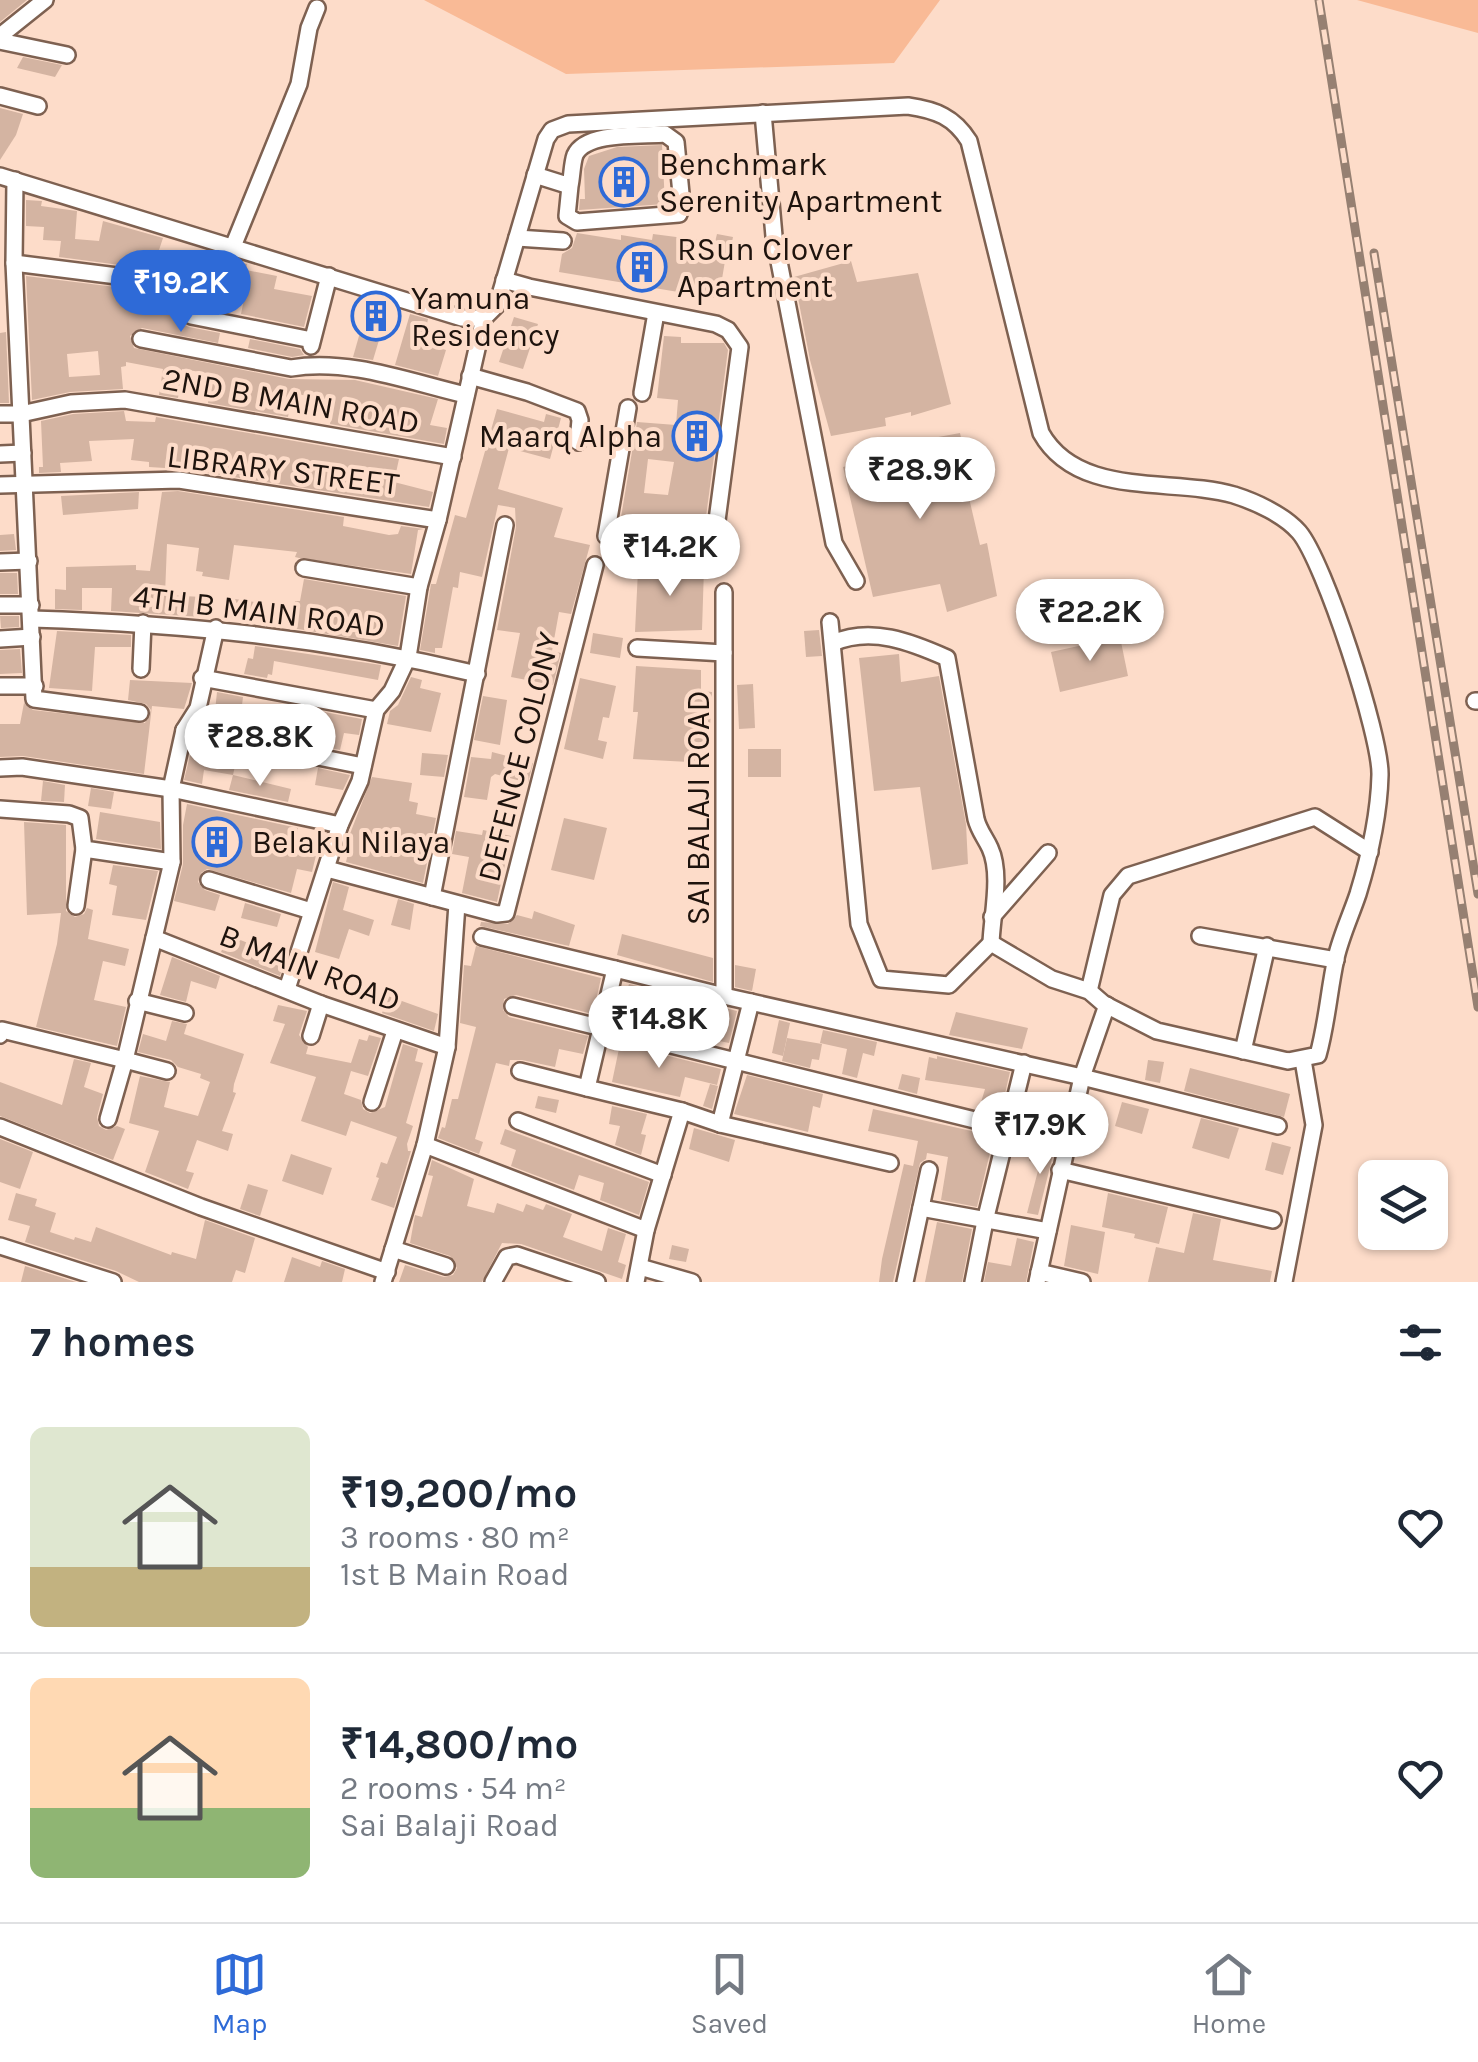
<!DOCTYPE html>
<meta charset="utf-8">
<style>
:root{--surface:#fff;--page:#f6f6f7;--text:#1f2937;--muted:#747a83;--line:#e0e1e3;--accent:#2e6ad7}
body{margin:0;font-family:Karla,sans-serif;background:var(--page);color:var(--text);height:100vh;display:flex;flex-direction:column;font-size:38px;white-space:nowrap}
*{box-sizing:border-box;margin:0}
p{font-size:32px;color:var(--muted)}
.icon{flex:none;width:55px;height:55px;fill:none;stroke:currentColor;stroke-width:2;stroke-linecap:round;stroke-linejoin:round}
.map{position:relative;height:1282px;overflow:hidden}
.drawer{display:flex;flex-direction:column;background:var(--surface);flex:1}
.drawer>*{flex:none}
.tools{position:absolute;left:1358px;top:1160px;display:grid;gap:20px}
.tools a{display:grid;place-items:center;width:90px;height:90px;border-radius:15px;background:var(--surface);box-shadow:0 2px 8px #0004;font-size:50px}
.price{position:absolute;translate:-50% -85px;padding:0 22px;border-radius:35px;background:#fff;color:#222;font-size:32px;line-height:65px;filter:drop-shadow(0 2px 5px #0008)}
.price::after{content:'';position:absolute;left:50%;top:60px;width:30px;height:22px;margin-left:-15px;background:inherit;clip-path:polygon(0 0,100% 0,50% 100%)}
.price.active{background:var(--accent);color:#fff}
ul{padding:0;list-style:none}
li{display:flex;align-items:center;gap:30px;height:250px;padding:0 30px}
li+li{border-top:2px solid var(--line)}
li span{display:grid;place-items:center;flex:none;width:280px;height:200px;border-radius:15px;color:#555}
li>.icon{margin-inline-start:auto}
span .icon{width:120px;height:120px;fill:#fffc;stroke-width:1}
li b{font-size:42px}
h2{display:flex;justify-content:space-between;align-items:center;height:120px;padding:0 30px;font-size:42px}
.dock{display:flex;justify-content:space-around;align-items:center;height:140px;border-top:2px solid var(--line);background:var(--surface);font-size:28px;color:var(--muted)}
.dock a{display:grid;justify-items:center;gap:5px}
.dock .active{color:var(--accent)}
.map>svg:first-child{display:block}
.green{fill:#f9ba96}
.building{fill:#d4b4a2;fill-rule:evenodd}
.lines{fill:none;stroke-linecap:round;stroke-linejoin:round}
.minor-casing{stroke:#7e6151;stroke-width:20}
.minor{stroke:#fff;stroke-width:15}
.rail-casing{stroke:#968072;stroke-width:9}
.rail{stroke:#fddcc9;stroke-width:5;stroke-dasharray:15;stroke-linecap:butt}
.labels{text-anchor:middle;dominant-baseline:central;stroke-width:8;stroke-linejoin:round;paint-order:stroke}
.poi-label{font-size:32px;fill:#1e130d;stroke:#fddcc9;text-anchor:start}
.street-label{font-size:32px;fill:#1e130d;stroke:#fddcc9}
</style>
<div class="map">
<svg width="1478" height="1282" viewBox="0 0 1478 1282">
<rect width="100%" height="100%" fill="#fddcc9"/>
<!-- green -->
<g class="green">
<polygon points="424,0 940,0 894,63 566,74"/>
<polygon points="1357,0 1478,0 1478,33"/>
</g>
<!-- building -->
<g class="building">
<polygon points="0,0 27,0 0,22"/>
<polygon points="23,57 62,65 55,77 17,68"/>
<polygon points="0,108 23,114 16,135 0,160"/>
<polygon points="662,145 665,204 579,210 580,199 585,199 584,169 589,156 617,147"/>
<path d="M26,200L42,201L41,206L77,211L75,239L99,241L103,221L163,238L158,253L154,252L149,278L179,282L180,274L222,282L226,260L247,264L246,270L277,276L274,289L312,296L304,327L241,314L244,299L188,291L186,299L180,298L176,321L189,327L220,333L218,343L142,328L130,336L134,348L289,379L355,380L438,399L430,425L447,428L444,444L330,424L334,401L292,393L288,417L208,403L212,374L182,369L178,398L159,395L163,369L126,362V366L121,367L123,389L70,392L32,400L26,276L132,289L141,286L144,278L135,267L59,257L61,241L43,240L44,227L26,226ZM98,351L100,375L69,377L67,354Z"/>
<polygon points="577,233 621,240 621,235 652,240 653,234 715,242 717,234 733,237 728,262 725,261 722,279 718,279 714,298 559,272 562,254 572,248"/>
<polygon points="851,261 857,282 918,273 951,404 911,416 911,412 885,418 886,426 831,436 810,360 794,277"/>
<polygon points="369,301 389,307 373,360 353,357"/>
<polygon points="410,314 428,319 423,343 446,350 438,376 395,365"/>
<polygon points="514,317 538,324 523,369 499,362"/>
<polygon points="6,332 9,403 0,403 0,333"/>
<path d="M664,336L681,337V343H724L728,350L704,532H625L619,529L637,422L676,425L678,400L657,398ZM648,459L674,462L668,495L644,493Z"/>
<polygon points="250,339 300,349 304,355 292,357 248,348"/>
<polygon points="497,409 544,422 546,414 561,418 550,459 509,448 498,489 563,508 554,537 590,545 571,614 559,612 552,651 561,653 553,685 511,677 520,633 497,630 516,527 515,508 498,505 482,577 460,572 458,588 453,587 442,648 435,648 435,653 420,650 431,584 436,584 455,515 466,518"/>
<polygon points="124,411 126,421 155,422 156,417 399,459 394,482 433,492 429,507 181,469 149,467 149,462 131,460 134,439 89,441 92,461 60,463 61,472 39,473 39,467 43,467 41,421 73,414"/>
<polygon points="960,433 971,483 966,485 980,545 987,543 997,596 947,612 940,584 873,597 843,467 872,460 871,454 906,443"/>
<polygon points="178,491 344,517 343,526 389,535 398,534 401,526 424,529 418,530 411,574 299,558 295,557 297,552 234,545 229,580 202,576 203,572 196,571 199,548 167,544 165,595 202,597 201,617 111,611 112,588 82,588 82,610 55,609 55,589 66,590 66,567 136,565 136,570 150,571 162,492"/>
<polygon points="139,492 138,509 63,515 61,496"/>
<polygon points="14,534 16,550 0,551 0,535"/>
<polygon points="694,564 694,568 704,568 702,630 635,632 638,570 645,570 645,566"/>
<polygon points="0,573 17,573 18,594 0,594"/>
<polygon points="304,579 406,596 398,646 292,628 295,601 300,601"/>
<polygon points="228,598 255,602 252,621 225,617"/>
<polygon points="0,616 19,616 19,627 1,628"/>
<polygon points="819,630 822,656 806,657 804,631"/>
<polygon points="57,631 131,635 131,647 95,647 92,691 49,688"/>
<polygon points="593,633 623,638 620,658 590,653"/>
<polygon points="1120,637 1128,676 1060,692 1051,652"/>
<polygon points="255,646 381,665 378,680 274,661 272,675 268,674 267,678 244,674 248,658 253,659"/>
<polygon points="20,649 22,673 0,674 0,650"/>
<polygon points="899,654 901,682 939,676 966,824 968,864 932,870 920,787 874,791 859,658"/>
<polygon points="636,666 701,670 701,691 712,692 708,763 633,759 638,712 633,712"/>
<polygon points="411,677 422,680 420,688 441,693 431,732 387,724 390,711 398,705"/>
<polygon points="580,678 616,686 609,718 603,717 598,740 607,742 603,759 564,749"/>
<polygon points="130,680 192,683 184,709 152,706 144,774 23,756 0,757 0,724 20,724 24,703 33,710 145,723 151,710 146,704 128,700"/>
<polygon points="753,684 755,728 739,729 737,685"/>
<polygon points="217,692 243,697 241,713 259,717 259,734 202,722 209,710 215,711"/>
<polygon points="483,696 507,700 500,745 474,740"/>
<polygon points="292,706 362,719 359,735 344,733 340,750 282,738"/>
<polygon points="196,744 238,752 233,775 204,770 202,784 184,780 192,747 195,748"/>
<rect x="748" y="749" width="33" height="28"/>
<polygon points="492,752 533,763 528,783 495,774 491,777 487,800 464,797 471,757 491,759"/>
<polygon points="422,753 448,755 444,777 420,775"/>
<polygon points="318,768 350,775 343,790 315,785"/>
<polygon points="233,775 291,789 288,802 229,790"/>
<polygon points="372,777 412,783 409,801 418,803 416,814 436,818 423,883 346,862 350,845 346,844"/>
<polygon points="43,781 65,785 64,802 41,801"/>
<polygon points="91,788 114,792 111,809 88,806"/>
<polygon points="187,804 298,828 297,846 317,851 312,872 297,869 291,893 207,869 201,873 198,882 205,890 220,895 215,911 174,901 183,864 183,825"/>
<polygon points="100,812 160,822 161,849 96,839"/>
<polygon points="564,818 607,828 594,880 551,870"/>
<polygon points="24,822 66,825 66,911 75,917 84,914 87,908 93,910 88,939 129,949 125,966 103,961 94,1000 126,1007 117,1046 36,1027 57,944 61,913 27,915"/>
<polygon points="483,830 511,836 497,902 462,893 469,857 452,854 456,831 482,835"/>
<polygon points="113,865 158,871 146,920 112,915 117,886 109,884"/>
<polygon points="333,882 349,887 343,910 374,920 369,936 349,929 339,959 315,952"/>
<polygon points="398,899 414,904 410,930 391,925"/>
<polygon points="245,903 281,914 277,927 241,918"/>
<polygon points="534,911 575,925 569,946 480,926 481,922 508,924 517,915 532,919"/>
<polygon points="622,934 713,958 713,982 617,955"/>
<polygon points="228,935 285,958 280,976 221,952"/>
<polygon points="476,946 601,978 593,1014 516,995 504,999 503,1010 509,1017 588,1036 583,1054 559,1049 555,1067 522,1060 510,1060 509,1066 496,1063 475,1139 483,1142 479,1154 438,1138 442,1127 445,1128 452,1099 458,1099 476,1027 460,1023 464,965 471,966"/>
<polygon points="172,957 220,976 216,989 191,981 186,1002 160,995"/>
<polygon points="735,965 756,969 752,991 735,987"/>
<polygon points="629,984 737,1011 729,1043 676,1032 681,1011 625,997"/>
<polygon points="388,996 438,1014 434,1031 382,1013"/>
<polygon points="278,1005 307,1011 299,1035 308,1047 306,1054 351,1063 359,1039 367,1041 369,1035 381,1038 368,1076 351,1071 344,1094 361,1100 363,1109 370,1113 385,1107 403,1044 418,1049 415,1061 423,1063 406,1123 413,1126 407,1144 408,1151 411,1151 394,1208 371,1200 379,1178 376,1177 381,1162 387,1164 397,1137 351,1121 346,1136 301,1121 316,1077 270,1063 285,1024 273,1021"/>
<polygon points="956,1012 1028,1028 1022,1049 949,1035"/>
<polygon points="779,1020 790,1023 783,1056 772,1053"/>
<polygon points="172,1021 187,1024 184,1034 244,1054 234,1084 233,1092 236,1093 222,1131 233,1134 228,1151 197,1140 186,1171 194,1173 188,1189 145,1172 159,1131 129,1123 140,1076 170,1082 164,1107 198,1116 210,1082 200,1078 201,1074 178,1067 171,1060 138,1052 143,1034 166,1041"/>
<polygon points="823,1030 877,1042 874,1056 863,1053 857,1078 842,1074 847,1049 820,1043"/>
<polygon points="787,1038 822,1044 819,1060 812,1059 810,1068 782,1061"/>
<polygon points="620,1044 721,1069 717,1085 685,1077 680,1097 612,1082"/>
<polygon points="937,1056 1010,1072 1000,1115 979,1109 985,1089 925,1080 929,1057 937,1059"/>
<polygon points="74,1059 91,1063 84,1087 103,1094 97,1117 99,1126 106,1130 117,1126 125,1129 113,1160 0,1116 0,1082 62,1105"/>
<polygon points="1148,1060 1164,1062 1160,1083 1145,1080"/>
<polygon points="1190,1068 1290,1094 1284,1117 1184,1091"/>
<polygon points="902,1074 920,1078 917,1094 898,1089"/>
<polygon points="747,1075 823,1094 820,1108 813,1106 808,1132 734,1114"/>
<polygon points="710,1084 718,1086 712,1109 703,1106"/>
<polygon points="538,1096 559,1100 556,1113 535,1108"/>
<polygon points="1027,1098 1064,1105 1059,1129 1022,1120"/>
<polygon points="1122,1102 1149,1109 1142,1134 1115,1126"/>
<polygon points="612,1106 647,1114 641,1134 646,1135 641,1155 615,1145 620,1126 609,1124"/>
<polygon points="873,1109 994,1136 977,1207 941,1200 948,1157 927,1153 926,1159 920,1163 893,1282 879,1282 882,1259 904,1164 913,1166 918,1141 868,1131"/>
<polygon points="1201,1118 1239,1128 1229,1159 1192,1148"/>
<polygon points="694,1128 735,1140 729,1162 689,1149"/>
<polygon points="505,1129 649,1182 639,1215 600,1200 604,1183 579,1175 574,1190 511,1166 516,1150 500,1144"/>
<polygon points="0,1139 33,1152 20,1189 0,1182"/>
<polygon points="1272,1142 1291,1147 1283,1175 1265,1170"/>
<polygon points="1033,1146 1054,1151 1038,1215 1027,1213 1040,1163 1029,1161"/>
<polygon points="291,1154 332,1168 323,1195 282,1181"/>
<polygon points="432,1160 474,1179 467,1206 494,1213 497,1203 523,1212 526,1204 543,1210 546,1204 572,1214 563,1237 602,1251 608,1228 626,1234 618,1262 626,1265 622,1279 521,1244 502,1243 482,1282 399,1282 405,1265 444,1277 453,1275 457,1268 450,1256 410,1243 415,1215 422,1217 433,1176 428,1175"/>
<polygon points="248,1184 268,1190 260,1216 240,1209"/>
<polygon points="16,1193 37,1199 35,1206 56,1213 50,1232 74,1240 75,1237 91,1242 96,1227 171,1255 172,1252 196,1259 205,1220 255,1238 245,1273 236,1270 232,1282 139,1282 116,1271 25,1242 30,1226 8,1220"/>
<polygon points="1108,1193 1168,1207 1159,1244 1134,1238 1135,1234 1102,1227"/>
<polygon points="1193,1213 1221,1219 1213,1260 1272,1271 1270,1282 1148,1282 1156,1247 1184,1253"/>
<polygon points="937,1222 972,1229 962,1282 925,1282"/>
<polygon points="1071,1225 1105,1232 1098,1274 1064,1266"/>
<polygon points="1017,1238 1034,1242 1026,1282 984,1282 988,1262 1011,1266"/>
<polygon points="672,1245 689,1249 686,1262 669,1259"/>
<polygon points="292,1257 320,1267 322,1261 345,1269 342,1282 284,1282"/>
<polygon points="25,1266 76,1282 21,1282"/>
</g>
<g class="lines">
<!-- minor casing -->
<g class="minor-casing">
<g id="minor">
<polyline points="0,36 45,0"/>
<polyline points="0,41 67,55"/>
<polyline points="0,96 38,106"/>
<polyline points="763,113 774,236 834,543 856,581"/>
<path d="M535,175L570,186C572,177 572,163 575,155C586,131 643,136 665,134L676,142L682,204L679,214L577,222L567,216L570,186"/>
<polyline points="0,176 462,318 484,318"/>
<polyline points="15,180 14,263 34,699 140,713"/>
<polyline points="517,238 563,241"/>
<polyline points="232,249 299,84 309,28 317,8"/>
<polyline points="14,263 133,278"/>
<polyline points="504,280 529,287 716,324 728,330 740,347 714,543 623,543 606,536 628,408"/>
<polyline points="191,316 312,340"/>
<path d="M141,339L291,368C348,358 410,382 466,395"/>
<polyline points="311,346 329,276"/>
<polyline points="470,376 527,392 577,411 580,420 578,442"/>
<polyline points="642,393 656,313"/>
<polyline points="0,414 21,414 71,403 125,400 453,457"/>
<polyline points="0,454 23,453"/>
<polyline points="0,485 179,480 438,520"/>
<polyline points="0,562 29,561"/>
<polyline points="304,568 419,587"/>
<polyline points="0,605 31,605"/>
<path d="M32,619C186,624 326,638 477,674"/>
<polyline points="0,639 32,637"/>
<path d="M833,643C871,626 911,642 947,658L976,819C979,831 985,837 990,848C1002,874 992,915 991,943"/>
<polyline points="637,648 724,653"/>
<polyline points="141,669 143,623"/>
<polyline points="202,678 376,710"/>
<polyline points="0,686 35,686"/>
<polyline points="1475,701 1478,701"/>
<polyline points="184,730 363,766"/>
<polyline points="0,768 22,767 171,789 340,825"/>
<polyline points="0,809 69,814 80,818 84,849 172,862"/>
<polyline points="327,869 497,914 506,913 595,565"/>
<polyline points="209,880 311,911"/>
<polyline points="432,897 505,525"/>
<polyline points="76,906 84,849"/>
<polyline points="992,917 1048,853"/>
<polyline points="1200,936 1336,960"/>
<polyline points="482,937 615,969"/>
<polyline points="154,938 321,1004 447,1047"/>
<path d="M287,989L340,825L360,781L376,710L392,691L408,657L419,587L438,520L484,318L497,305L546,139L552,130L568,124L908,106C936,110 954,117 969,141L1041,433C1078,499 1172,477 1234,495C1256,502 1284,515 1299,532C1324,561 1381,736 1380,775C1379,816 1370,855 1358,894C1351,915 1341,936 1336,958C1329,990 1327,1023 1318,1055L1288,1061L1157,1031L1104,1004L1089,991L1052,979L991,943L949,985L881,979L859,924L830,622"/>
<polyline points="1089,991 1112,895 1128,876 1315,817 1370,852"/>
<polyline points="724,996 1082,1077 1278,1126"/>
<polyline points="137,1001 185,1013"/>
<polyline points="513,1006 1068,1143"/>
<polyline points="0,1035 2,1030 125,1060 172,862 171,789 184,730 198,708 216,628"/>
<polyline points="311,1036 321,1004"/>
<polyline points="1243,1051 1267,946"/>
<polyline points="520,1071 587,1088"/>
<polyline points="372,1102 395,1031"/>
<polyline points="682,1111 720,1124 890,1163"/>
<polyline points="108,1119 125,1060 167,1071"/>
<polyline points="518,1121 663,1175"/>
<polyline points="720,1124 751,1002"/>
<polyline points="0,1127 201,1207 387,1272"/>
<polyline points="425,1145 646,1230"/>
<polyline points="1060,1170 1273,1220"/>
<polyline points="921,1208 1048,1231"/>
<polyline points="0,1246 113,1282"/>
<polyline points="393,1249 446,1266"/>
<polyline points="640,1267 692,1282"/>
<polyline points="1039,1272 1082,1282"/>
<polyline points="383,1282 425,1145 447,1047 457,904"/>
<polyline points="493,1282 507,1257 517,1255 597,1282"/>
<polyline points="636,1282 646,1230 682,1111 587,1088 615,969 724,996 724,592"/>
<polyline points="905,1282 929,1170"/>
<polyline points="973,1282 985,1221 1024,1063"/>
<polyline points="1037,1282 1082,1077 1107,1005"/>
<polyline points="1284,1282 1314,1125 1303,1060"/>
</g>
</g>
<!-- minor -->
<use href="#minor" class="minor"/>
<!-- rail casing -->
<g class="rail-casing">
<g id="rail">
<polyline points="1319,0 1478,1007"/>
<polyline points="1374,253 1478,894"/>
</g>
</g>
<!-- rail -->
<use href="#rail" class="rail"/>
</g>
<!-- icons -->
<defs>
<g id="building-ring" transform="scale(2.5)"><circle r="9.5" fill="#fddcc9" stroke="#2e6ad7" stroke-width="1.5"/><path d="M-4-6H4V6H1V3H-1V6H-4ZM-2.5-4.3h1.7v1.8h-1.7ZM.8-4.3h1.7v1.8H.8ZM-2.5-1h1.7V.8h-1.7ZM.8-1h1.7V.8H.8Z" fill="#2e6ad7"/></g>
</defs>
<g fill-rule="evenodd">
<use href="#building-ring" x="624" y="182"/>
<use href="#building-ring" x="642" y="267"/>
<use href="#building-ring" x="376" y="316"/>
<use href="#building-ring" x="697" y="436"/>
<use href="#building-ring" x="217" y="842"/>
</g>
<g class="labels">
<!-- poi labels -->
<g class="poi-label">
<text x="659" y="164">Benchmark<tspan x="659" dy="37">Serenity Apartment</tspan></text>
<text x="677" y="249">RSun Clover<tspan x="677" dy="37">Apartment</tspan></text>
<text x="411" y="298">Yamuna<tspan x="411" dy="37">Residency</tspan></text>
<text x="662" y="436" text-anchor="end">Maarq Alpha</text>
<text x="252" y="842">Belaku Nilaya</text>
</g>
<!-- street labels -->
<g class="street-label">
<text transform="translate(291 401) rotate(10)">2ND B MAIN ROAD</text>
<text transform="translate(283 470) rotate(7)">LIBRARY STREET</text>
<text transform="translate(259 611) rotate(7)">4TH B MAIN ROAD</text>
<text transform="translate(519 757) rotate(-76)">DEFENCE COLONY</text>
<text transform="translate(698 808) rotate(-90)">SAI BALAJI ROAD</text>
<text transform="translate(310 968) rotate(21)">B MAIN ROAD</text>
</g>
</g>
</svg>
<div class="tools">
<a><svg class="icon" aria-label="layers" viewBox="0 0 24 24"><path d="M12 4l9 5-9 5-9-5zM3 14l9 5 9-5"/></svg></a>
</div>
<b class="price active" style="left:181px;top:335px">₹19.2K</b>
<b class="price" style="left:920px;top:522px">₹28.9K</b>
<b class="price" style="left:670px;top:599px">₹14.2K</b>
<b class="price" style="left:1090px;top:664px">₹22.2K</b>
<b class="price" style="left:260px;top:789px">₹28.8K</b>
<b class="price" style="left:659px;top:1071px">₹14.8K</b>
<b class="price" style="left:1040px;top:1177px">₹17.9K</b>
</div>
<section class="drawer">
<h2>7 homes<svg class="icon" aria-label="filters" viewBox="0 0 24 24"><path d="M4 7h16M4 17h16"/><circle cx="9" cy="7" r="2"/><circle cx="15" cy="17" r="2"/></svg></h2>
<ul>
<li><span style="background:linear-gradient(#dfe7d0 70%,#c2b280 0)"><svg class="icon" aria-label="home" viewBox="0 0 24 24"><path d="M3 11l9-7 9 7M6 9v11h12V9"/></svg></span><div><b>₹19,200/mo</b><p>3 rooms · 80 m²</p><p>1st B Main Road</p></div><svg class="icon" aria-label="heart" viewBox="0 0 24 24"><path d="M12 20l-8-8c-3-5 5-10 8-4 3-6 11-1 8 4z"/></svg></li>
<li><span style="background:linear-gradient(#ffd9b3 65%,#8fb573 0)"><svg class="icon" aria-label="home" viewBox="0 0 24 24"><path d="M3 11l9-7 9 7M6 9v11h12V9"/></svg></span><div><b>₹14,800/mo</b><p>2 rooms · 54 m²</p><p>Sai Balaji Road</p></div><svg class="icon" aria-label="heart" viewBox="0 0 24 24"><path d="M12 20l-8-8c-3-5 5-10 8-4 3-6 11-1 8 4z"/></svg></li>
</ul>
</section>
<nav class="dock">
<a class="active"><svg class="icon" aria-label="map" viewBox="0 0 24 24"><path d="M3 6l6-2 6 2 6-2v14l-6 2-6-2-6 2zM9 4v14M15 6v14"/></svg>Map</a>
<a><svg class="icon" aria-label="saved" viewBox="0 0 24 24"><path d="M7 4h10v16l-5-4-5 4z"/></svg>Saved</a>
<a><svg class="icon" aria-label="home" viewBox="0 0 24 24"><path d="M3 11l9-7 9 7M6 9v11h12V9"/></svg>Home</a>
</nav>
